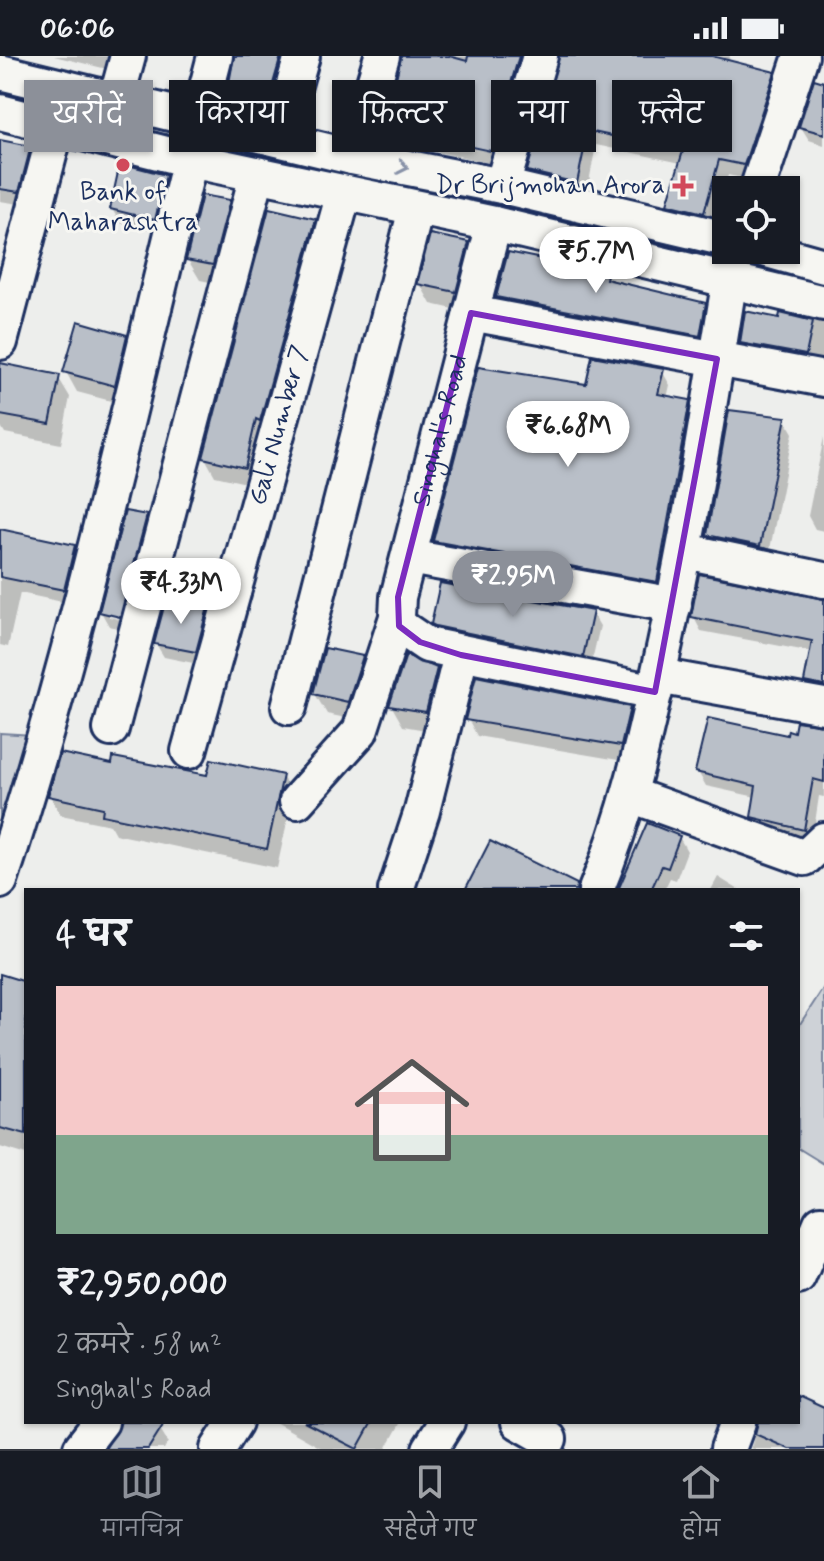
<!DOCTYPE html>
<html lang="hi">
<meta charset="utf-8">
<style>
:root{--surface:#171b24;--page:#242831;--text:#f1f3f6;--muted:#9ea1a6;--line:#363941;--accent:#8c9099}
body{margin:0;font-family:Mynerve,"Playpen Sans Deva",sans-serif;background:var(--page);color:var(--text);height:100vh;display:flex;flex-direction:column;font-size:30px;white-space:nowrap}
*{box-sizing:border-box;margin:0}
p{font-size:26px;color:var(--muted)}
.icon{flex:none;width:44px;height:44px;fill:none;stroke:currentColor;stroke-width:2;stroke-linecap:round;stroke-linejoin:round}
.map{position:relative;flex:1;overflow:hidden}
.panel{position:absolute;left:24px;top:832px;width:776px;height:536px;display:flex;flex-direction:column;background:var(--surface);border-radius:0px;box-shadow:0 2px 6px #0004}
.panel>*{flex:none}
.banner{position:absolute;left:24px;top:24px;width:776px;height:72px;display:flex;gap:16px}
.buttons{position:absolute;left:712px;top:120px;display:grid;gap:16px}
.buttons a{display:grid;place-items:center;width:88px;height:88px;border-radius:0px;background:var(--surface);box-shadow:0 2px 6px #0004;font-size:40px}
.price{position:absolute;translate:-50% -68px;padding:0 18px;border-radius:28px;background:#fff;color:#222;font-size:26px;line-height:52px;filter:drop-shadow(0 2px 4px #0008)}
.price::after{content:'';position:absolute;left:50%;top:48px;width:24px;height:18px;margin-left:-12px;background:inherit;clip-path:polygon(0 0,100% 0,50% 100%)}
.price.on{background:var(--accent);color:#fff}
ul{padding:0;list-style:none}
li{display:grid;align-content:center;gap:16px;height:424px;padding:0 32px}
li span{display:grid;place-items:center;height:248px;border-radius:0px;color:#555}
li>.icon{margin-inline-start:auto}
span .icon{width:144px;height:144px;fill:#fffc;stroke-width:1}
li b{font-size:34px}
h2{display:flex;justify-content:space-between;align-items:center;height:96px;padding:0 32px;font-size:34px}
.chip{padding:0 28px;border-radius:0px;background:var(--surface);box-shadow:0 2px 6px #0004;font-size:28px;line-height:72px}
.chip.on{background:var(--accent);color:#fff}
.status{display:flex;justify-content:space-between;align-items:center;height:56px;padding:0 40px;background:var(--surface);direction:ltr}
.status svg{height:22px;fill:currentColor}
.tab-bar{display:flex;justify-content:space-around;align-items:center;height:112px;border-top:2px solid var(--line);background:var(--surface);font-size:22px;color:var(--muted)}
.tab-bar a{display:grid;justify-items:center;gap:4px}
.tab-bar .on{color:var(--accent)}
.map>svg:first-child{display:block}
.green{fill:#ced2d7;stroke:#74809a;stroke-width:2}
.shadow{fill:#0003;fill-rule:evenodd}
.building{fill:#b9bfc8;stroke:#1b2f5e;stroke-width:2}
.lines{fill:none;stroke-linecap:round;stroke-linejoin:round}
.minor-casing{stroke:#1b2f5e;stroke-width:40}
.minor{stroke:#f6f6f2;stroke-width:34}
.oneway{stroke:#8892a8}
.marked{fill:none;stroke:#7b2cbf;stroke-width:6;stroke-linejoin:round}
.poi-dot{fill:#d1495b;stroke:#f6f6f2;stroke-width:3}
.labels{text-anchor:middle;dominant-baseline:central;stroke-width:6;stroke-linejoin:round;paint-order:stroke}
.poi-label{font-size:26px;fill:#1b2f5e;stroke:#f6f6f2;text-anchor:end}
.street-label{font-size:26px;fill:#1b2f5e;stroke:#f6f6f2}
</style>
<div class="status"><b>06:06</b><svg viewBox="0 0 49 12"><path d="M0 12V9h3v3zM5 12V6h3v6zM10 12V3h3v9zM15 12V0h3v12zM26 1h20v11H26zM47 4h2v5h-2z"/></svg></div>
<div class="map">
<svg width="824" height="1393" viewBox="0 0 824 1393">
<rect width="100%" height="100%" fill="#edeeec"/>
<filter id="ink" filterUnits="userSpaceOnUse"><feTurbulence type="fractalNoise" baseFrequency=".0125" numOctaves="2"/><feDisplacementMap in="SourceGraphic" scale="16" xChannelSelector="R" yChannelSelector="G"/><feConvolveMatrix kernelMatrix="1 2 1 2 8 2 1 2 1" color-interpolation-filters="sRGB"/></filter>
<g filter="url(#ink)">
<!-- green -->
<g class="green">
<polygon points="0,677 33,679 0,784"/>
<polygon points="824,931 824,1108 798,1092 798,971"/>
</g>
<!-- shadow -->
<g class="shadow">
<polygon points="54,0 126,0 119,16"/>
<polygon points="236,0 307,0 281,56 242,46 231,27"/>
<polygon points="405,0 536,0 500,109 396,87 387,71"/>
<polygon points="560,0 730,0 729,6 774,17 782,33 752,124 728,119 712,172 678,163 669,148 681,107 596,89 586,142 538,130 529,115"/>
<polygon points="824,28 824,89 809,84 801,71"/>
<polygon points="0,86 30,91 37,105 26,149 0,145"/>
<polygon points="165,120 172,134 162,176 120,167 112,153"/>
<polygon points="228,146 240,166 224,229 200,224 188,204"/>
<polygon points="315,164 325,182 255,429 215,420 205,402"/>
<polygon points="468,188 479,208 467,256 431,248 420,228"/>
<polygon points="605,221 608,225 704,249 712,263 707,292 506,254 498,241"/>
<polygon points="747,257 824,267 824,314 750,300 742,287"/>
<polygon points="126,281 137,301 126,349 77,336 66,316"/>
<polygon points="662,315 670,329 667,342 689,346 696,359 664,538 443,498 435,485"/>
<polygon points="0,319 58,321 70,341 61,388 5,377 0,369"/>
<polygon points="785,363 793,377 768,503 717,492 709,479"/>
<polygon points="824,381 824,475 815,473 808,460"/>
<path d="M145,461L153,475L127,574L109,570L101,556ZM109,557L130,561L129,565L109,561Z"/>
<polygon points="0,473 74,490 83,505 72,548 20,537 8,591 0,589"/>
<polygon points="824,545 824,642 814,640 806,626 812,596 701,575 693,560"/>
<polygon points="207,553 215,567 203,609 164,601 156,588"/>
<polygon points="592,557 600,570 590,613 441,581 433,567"/>
<polygon points="362,602 374,622 360,665 327,658 315,638"/>
<polygon points="436,613 448,634 437,676 403,670 391,649"/>
<polygon points="629,653 639,670 630,706 477,680 468,663"/>
<polygon points="824,670 824,741 819,740 812,787 761,775 753,761 756,741 706,730 698,716"/>
<polygon points="113,710 209,721 282,720 293,739 277,812 115,778 110,769 61,759 50,740"/>
<polygon points="679,781 687,795 676,824 670,822 664,834 619,834"/>
<polygon points="718,821 739,834 711,834"/>
<polygon points="0,920 26,928 26,1099 0,1091"/>
<polygon points="798,1343 824,1354 824,1393 751,1393 758,1366 798,1366"/>
<polygon points="121,1366 149,1366 160,1373 168,1386 164,1393 108,1393 119,1378"/>
<polygon points="275,1366 401,1366 386,1393 323,1393"/>
</g>
<!-- building -->
<g class="building">
<polygon points="234,0 281,0 270,38 229,27"/>
<polygon points="401,0 449,0 467,5 468,0 519,0 491,95 385,72"/>
<polygon points="559,0 712,0 775,16 744,109 719,104 704,157 667,148 683,95 588,75 577,127 527,115"/>
<polygon points="814,23 824,26 824,78 799,71"/>
<polygon points="0,84 31,90 19,136 0,133"/>
<polygon points="120,107 166,119 155,164 110,153"/>
<polygon points="202,139 230,144 213,209 186,204"/>
<polygon points="269,152 316,163 260,365 256,363 245,412 203,402"/>
<polygon points="430,178 469,186 456,236 417,228"/>
<polygon points="508,196 566,208 607,219 606,223 706,247 700,280 496,241"/>
<polygon points="745,255 779,262 780,257 813,265 806,299 740,287"/>
<polygon points="78,265 127,279 115,330 63,316"/>
<polygon points="592,300 664,313 658,338 690,344 657,526 433,485 478,311 586,328"/>
<polygon points="0,307 60,319 50,368 0,359"/>
<polygon points="729,354 786,361 760,490 707,479"/>
<polygon points="125,455 147,459 120,561 99,556"/>
<polygon points="0,473 75,489 64,534 0,521"/>
<polygon points="699,518 824,543 824,630 804,626 812,585 691,561"/>
<polygon points="440,527 593,555 583,601 435,570 431,568"/>
<polygon points="166,543 208,551 196,596 154,588"/>
<polygon points="325,592 363,600 348,646 313,638"/>
<polygon points="406,599 437,612 426,656 389,650"/>
<polygon points="476,620 630,651 621,690 465,664"/>
<polygon points="708,662 787,679 788,674 794,676 796,665 824,669 824,726 813,723 804,774 751,761 756,730 695,716"/>
<polygon points="60,697 112,708 113,701 207,719 211,703 283,719 267,793 102,759 103,752 48,740"/>
<polygon points="647,767 680,780 668,812 662,810 651,834 618,834"/>
<polygon points="490,785 577,828 576,834 465,834"/>
<polygon points="0,918 26,926 26,1079 0,1072"/>
<polygon points="798,1340 824,1352 824,1393 789,1393 755,1378 758,1366 798,1366"/>
<polygon points="121,1366 165,1366 148,1393 105,1393"/>
<polygon points="304,1366 372,1366 357,1393"/>
</g>
<g class="lines">
<!-- minor casing -->
<g class="minor-casing">
<g id="minor">
<polyline points="0,16 352,101 502,130 726,183"/>
<polyline points="116,44 128,0"/>
<polyline points="0,56 190,104 494,168 824,247"/>
<polyline points="199,62 215,0"/>
<polyline points="279,82 302,0"/>
<polyline points="352,101 382,0"/>
<polyline points="502,130 540,0"/>
<polyline points="757,134 801,0"/>
<polyline points="767,194 824,210"/>
<polyline points="471,257 824,323"/>
<polyline points="0,286 57,69"/>
<polyline points="685,495 824,524"/>
<polyline points="409,501 674,549"/>
<polyline points="397,561 399,570 427,589 655,636"/>
<polyline points="658,620 824,650"/>
<polyline points="289,651 416,153"/>
<polyline points="111,673 257,119"/>
<path id="s1" d="M189,695L344,137"/>
<polyline points="631,739 805,802 824,784"/>
<path id="s2" d="M297,745L360,675L397,561L398,541L494,168"/>
<path d="M0,825C78,589 130,345 190,104"/>
<polyline points="396,834 422,755 461,599"/>
<path d="M596,834C627,760 644,684 661,606C689,479 709,351 730,222"/>
<polyline points="798,1221 821,1167"/>
<polyline points="519,1366 549,1383"/>
<polyline points="81,1392 101,1366"/>
<polyline points="218,1393 235,1366"/>
<polyline points="430,1393 447,1366"/>
<polyline points="728,1393 738,1366"/>
</g>
</g>
<!-- minor -->
<use href="#minor" class="minor"/>
</g>
<!-- one-way arrows -->
<defs><path id="oneway-chevron" d="M-2-3.5L2.5 0L-2 3.5" fill="none" stroke-width="1.6" stroke-linecap="round" stroke-linejoin="round" transform="scale(2)"/></defs>
<use class="oneway" href="#oneway-chevron" transform="translate(403 111) rotate(11)"/>
</g>
<!-- marked area -->
<path class="marked" d="M471,257L717,303L655,636L461,599L420,586L399,570L398,541Z"/>
<!-- markers -->
<g class="poi-dot">
<circle cx="123" cy="109" r="8"/>
<path d="M679 118h8v8h8v8h-8v8h-8v-8h-8v-8h8z"/>
</g>
<g class="labels">
<!-- poi labels -->
<g class="poi-label">
<text x="665" y="130">Dr Brijmohan Arora</text>
<text x="123" y="137" text-anchor="middle">Bank of<tspan x="123" dy="30">Maharashtra</tspan></text>
</g>
<!-- street labels -->
<g class="street-label">
<text stroke="none"><textPath href="#s1" startOffset="338">Gali Number 7</textPath></text>
<text stroke="none"><textPath href="#s2" startOffset="406">Singhal's Road</textPath></text>
</g>
</g>
</svg>
<div class="buttons">
<a><svg class="icon" aria-label="locate" viewBox="0 0 24 24"><circle cx="12" cy="12" r="6"/><path d="M12 2v4M12 18v4M2 12h4M18 12h4"/></svg></a>
</div>
<b class="price" style="left:596px;top:239px">₹5.7M</b>
<b class="price" style="left:568px;top:413px">₹6.68M</b>
<b class="price on" style="left:513px;top:563px">₹2.95M</b>
<b class="price" style="left:181px;top:570px">₹4.33M</b>
<div class="banner">
<a class="chip on">खरीदें</a>
<a class="chip">किराया</a>
<a class="chip">फ़िल्टर</a>
<a class="chip">नया</a>
<a class="chip">फ़्लैट</a>
</div>
<section class="panel">
<h2>4 घर<svg class="icon" aria-label="filters" viewBox="0 0 24 24"><path d="M4 7h16M4 17h16"/><circle cx="9" cy="7" r="2"/><circle cx="15" cy="17" r="2"/></svg></h2>
<ul>
<li><span style="background:linear-gradient(#f6c9c9 60%,#7fa58c 0)"><svg class="icon" aria-label="home" viewBox="0 0 24 24"><path d="M3 11l9-7 9 7M6 9v11h12V9"/></svg></span><div><b>₹2,950,000</b><p>2 कमरे · 58 m²</p><p>Singhal's Road</p></div></li>
</ul>
</section>
</div>
<nav class="tab-bar">
<a class="on"><svg class="icon" aria-label="map" viewBox="0 0 24 24"><path d="M3 6l6-2 6 2 6-2v14l-6 2-6-2-6 2zM9 4v14M15 6v14"/></svg>मानचित्र</a>
<a><svg class="icon" aria-label="saved" viewBox="0 0 24 24"><path d="M7 4h10v16l-5-4-5 4z"/></svg>सहेजे गए</a>
<a><svg class="icon" aria-label="home" viewBox="0 0 24 24"><path d="M3 11l9-7 9 7M6 9v11h12V9"/></svg>होम</a>
</nav>
